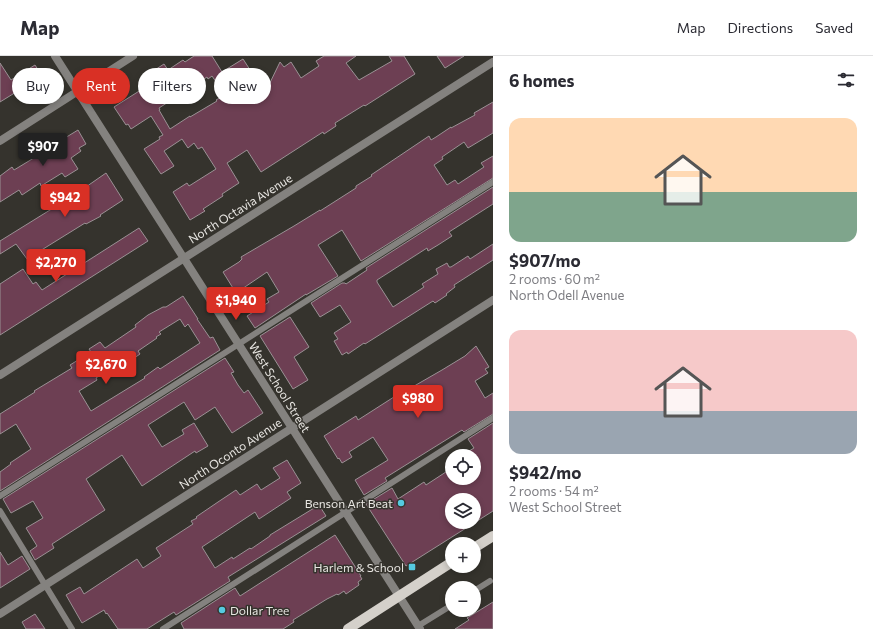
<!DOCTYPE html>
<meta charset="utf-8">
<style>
:root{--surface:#fff;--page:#f7f7f7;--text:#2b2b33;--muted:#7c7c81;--line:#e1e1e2;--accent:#d93025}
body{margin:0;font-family:Commissioner,sans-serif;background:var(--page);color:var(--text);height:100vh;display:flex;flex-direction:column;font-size:15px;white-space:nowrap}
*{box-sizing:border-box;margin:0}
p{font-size:13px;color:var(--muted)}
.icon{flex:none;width:22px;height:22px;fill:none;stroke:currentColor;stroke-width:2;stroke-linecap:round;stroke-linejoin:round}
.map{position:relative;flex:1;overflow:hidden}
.side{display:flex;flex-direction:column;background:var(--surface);width:380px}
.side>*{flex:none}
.top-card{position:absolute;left:12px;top:12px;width:380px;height:36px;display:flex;gap:8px}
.tools{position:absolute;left:445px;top:393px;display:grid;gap:8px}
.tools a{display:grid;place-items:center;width:36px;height:36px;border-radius:50%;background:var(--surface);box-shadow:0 2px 6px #0003;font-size:20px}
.price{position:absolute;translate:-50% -34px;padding:0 9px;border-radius:4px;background:var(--accent);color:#fff;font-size:13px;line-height:26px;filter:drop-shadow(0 1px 2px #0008)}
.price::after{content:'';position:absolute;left:50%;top:24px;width:12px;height:9px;margin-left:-6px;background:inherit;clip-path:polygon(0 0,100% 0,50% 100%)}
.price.active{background:#222;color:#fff}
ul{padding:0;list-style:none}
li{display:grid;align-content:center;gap:8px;height:212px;padding:0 16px}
li span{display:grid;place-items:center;height:124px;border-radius:12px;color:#555}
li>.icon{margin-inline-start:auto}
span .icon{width:72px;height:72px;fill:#fffc;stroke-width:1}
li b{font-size:17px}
h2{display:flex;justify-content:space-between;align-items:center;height:48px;padding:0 16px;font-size:17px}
.chip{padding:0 14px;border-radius:18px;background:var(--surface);box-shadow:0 2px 6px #0003;font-size:14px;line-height:36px}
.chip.active{background:var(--accent);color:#fff}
header{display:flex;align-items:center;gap:24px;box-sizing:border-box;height:56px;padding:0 20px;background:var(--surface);border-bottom:1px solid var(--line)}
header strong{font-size:19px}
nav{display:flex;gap:22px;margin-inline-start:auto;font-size:14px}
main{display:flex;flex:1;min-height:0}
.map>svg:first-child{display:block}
.building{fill:#6d3f53;stroke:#9a9194;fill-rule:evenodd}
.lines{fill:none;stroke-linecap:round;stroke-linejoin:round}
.lane{stroke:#84827f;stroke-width:6}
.street{stroke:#84827f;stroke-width:8}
.primary{stroke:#d4d0ca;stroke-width:10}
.poi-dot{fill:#55cae0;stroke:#35332d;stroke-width:1.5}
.labels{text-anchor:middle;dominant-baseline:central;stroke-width:3;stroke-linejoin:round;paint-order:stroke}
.street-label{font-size:12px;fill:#e8e6e2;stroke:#35332d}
.poi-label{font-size:12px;fill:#e8e6e2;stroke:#35332d;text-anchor:end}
</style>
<header>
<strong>Map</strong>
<nav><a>Map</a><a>Directions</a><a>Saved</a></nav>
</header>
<main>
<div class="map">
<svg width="493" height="573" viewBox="0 0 493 573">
<rect width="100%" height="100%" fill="#35332d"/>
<!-- building -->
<g class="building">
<path d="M194,0H212L222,16L243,3L265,37L280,6L284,11L291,6L301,22L319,10L316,5L324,0H356L346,7L359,24L392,5L389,0H404L415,18L365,50L364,49L335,67L336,70L324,78L323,76L261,116L247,94L227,107L239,127L222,138L223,140L203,153L205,155L190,164L173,136L187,127L189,130L216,113L202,91L198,93L194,87L188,92L182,83L164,95L174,110L161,118L144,93L160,83L159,81L163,79L151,60L131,73L128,68L126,69L114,51L155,25L150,17L164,8L168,14L183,4L185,6ZM212,20L225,39L216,44L217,45L190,61V60L170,73L159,54H160L159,52L207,21L208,23Z"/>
<polygon points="437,0 464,0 445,12"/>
<polygon points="0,7 11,24 35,9 42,20 0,46"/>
<polygon points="493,46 493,77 468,92 464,86 442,101 443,103 434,109 447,129 455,124 458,128 484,111 481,107 493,100 493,122 361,205 342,174 318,189 338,220 306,239 306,238 255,272 247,260 269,246 267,243 279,236 267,216 236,237 223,216 239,206 242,203 241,201 294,170 320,154 320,155 356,132 356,130 372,120 371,119 429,80 431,84 436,81 451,71 451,72 475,59 474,57"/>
<polygon points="78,74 86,88 79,92 81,95 71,102 78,113 65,121 62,117 41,130 40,127 22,139 19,134 0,146 0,120 12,111 14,114 19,111 47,94 46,91 59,83 60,85"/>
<polygon points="106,117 123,144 100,159 101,160 86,168 85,167 27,203 16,188 0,198 0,185 71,141 69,138 81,130 83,133"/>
<polygon points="493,131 493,148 449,176 452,180 438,189 428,195 427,192 377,224 377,226 393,251 424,231 422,228 438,218 436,213 447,207 449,211 451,211 468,200 470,203 493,188 493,204 454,229 455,231 446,238 447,239 435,247 433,245 365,288 364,287 348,298 347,296 342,299 334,285 338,283 334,277 351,266 340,249 320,261 311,247 342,227 345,227 346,228 367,214 366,212"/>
<polygon points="139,172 148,185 0,279 0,228 23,213 33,228 36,226 42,234"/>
<path d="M183,240L198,263H197L210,282L213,281L220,294L0,435V416L11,408L10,407L31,393L16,368L0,378V358L35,336L34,335L72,312L70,309L91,296L89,293L100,286L105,292L136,271L135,269L148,259L163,251H166ZM180,263L185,271L188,268L200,287L160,313L158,311L144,321L145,322L91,355L79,335L97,324L96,322L124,303L127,307L140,298L138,295L157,282L156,281L161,278L159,276Z"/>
<polygon points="290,261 309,291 294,301 308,324 293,333 260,280"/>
<polygon points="476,290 489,311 485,313 488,317 475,325 485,342 493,337 493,358 464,376 462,374 433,392 385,422 387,425 364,439 355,424 388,404 373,381 349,396 352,401 342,407 339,402 338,403 324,380 356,360 358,364 397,339 396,337 408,330 409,333 442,314 465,300"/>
<polygon points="225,302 234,316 231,317 238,329 244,337 248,334 263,357 232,377 215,351 195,364 184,346 148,369 162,391 184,378 182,374 194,367 208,390 196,397 195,395 142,430 122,399 86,423 105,454 52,488 54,492 35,504 30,495 37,490 26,472 43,462 33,445 11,457 3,443"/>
<path d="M493,367V455L406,510L366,448L392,432L398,443L424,426L426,429L452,412V422H474V400H461L474,392L468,383ZM452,444H474V466H452Z"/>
<polygon points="287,404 301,427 287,436 291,442 259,463 255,456 202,491 215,512 232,501 233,503 250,492 251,493 270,480 270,479 319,449 326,460 228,521 230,525 176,559 174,556 147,573 118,573 107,557 106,558 104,554 82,567 66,539 80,531 84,538 137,503 143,512 161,500 156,492 193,468 191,465 197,462 196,461 218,446 236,434 240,439 257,428 261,434 280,422 273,412"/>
<polygon points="335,479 361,520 360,520 362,523 358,526 359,529 346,538 344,535 338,539 337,538 327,543 293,564 294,566 283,573 184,573 181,567 235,532 240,540"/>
<polygon points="0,496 8,509 22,500 30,513 0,532"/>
<polygon points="493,546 493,573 455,573 469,564 467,562"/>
<polygon points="35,558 45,573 26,573 22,566"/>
</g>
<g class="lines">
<!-- lane -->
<g class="lane">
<polyline points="0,440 493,126"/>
<polyline points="0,455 72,573"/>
<polyline points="474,535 490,525"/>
<polyline points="418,570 452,549"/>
<polyline points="163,573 493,362"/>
</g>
<!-- street -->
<g class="street">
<polyline points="55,0 420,573"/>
<polyline points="0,85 133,0"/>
<polyline points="0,319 493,6"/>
<polyline points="0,558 493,244"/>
</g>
<!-- primary -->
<g class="primary">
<polyline points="474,492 493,480"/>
<polyline points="348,573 452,506"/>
</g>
</g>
<!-- markers -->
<g class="poi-dot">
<circle cx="401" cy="447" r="4"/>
<rect x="408" y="507" width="8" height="8" rx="2"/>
<circle cx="222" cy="554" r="4"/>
</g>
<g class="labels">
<!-- street labels -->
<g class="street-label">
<text transform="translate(240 152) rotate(-32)">North Octavia Avenue</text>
<text transform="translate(280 331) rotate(58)">West School Street</text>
<text transform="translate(230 397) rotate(-33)">North Oconto Avenue</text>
</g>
<!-- poi labels -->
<g class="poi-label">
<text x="393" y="447">Benson Art Beat</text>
<text x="404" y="511">Harlem &amp; School</text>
<text x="230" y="554" text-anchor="start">Dollar Tree</text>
</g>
</g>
</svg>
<div class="tools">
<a><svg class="icon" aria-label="locate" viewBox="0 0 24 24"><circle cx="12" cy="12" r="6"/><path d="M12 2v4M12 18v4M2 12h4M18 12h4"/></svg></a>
<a><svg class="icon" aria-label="layers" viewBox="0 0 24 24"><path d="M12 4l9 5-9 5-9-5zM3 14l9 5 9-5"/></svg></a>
<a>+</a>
<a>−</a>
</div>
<b class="price active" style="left:43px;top:111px">$907</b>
<b class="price" style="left:65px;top:162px">$942</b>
<b class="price" style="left:56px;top:227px">$2,270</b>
<b class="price" style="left:236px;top:265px">$1,940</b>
<b class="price" style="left:106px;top:329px">$2,670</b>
<b class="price" style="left:418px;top:363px">$980</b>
<div class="top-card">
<a class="chip">Buy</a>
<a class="chip active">Rent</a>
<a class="chip">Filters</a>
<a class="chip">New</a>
</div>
</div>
<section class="side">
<h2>6 homes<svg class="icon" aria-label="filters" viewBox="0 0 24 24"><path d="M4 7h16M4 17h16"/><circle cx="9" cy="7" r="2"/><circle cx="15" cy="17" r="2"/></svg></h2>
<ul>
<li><span style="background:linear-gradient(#ffd9b3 60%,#7fa58c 0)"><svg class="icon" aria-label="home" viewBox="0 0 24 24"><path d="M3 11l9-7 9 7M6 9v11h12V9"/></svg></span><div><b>$907/mo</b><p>2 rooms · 60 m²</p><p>North Odell Avenue</p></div></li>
<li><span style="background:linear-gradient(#f6c9c9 65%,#9aa5b1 0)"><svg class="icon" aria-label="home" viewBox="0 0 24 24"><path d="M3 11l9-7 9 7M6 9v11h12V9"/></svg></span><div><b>$942/mo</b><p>2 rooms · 54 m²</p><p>West School Street</p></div></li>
</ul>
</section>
</main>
